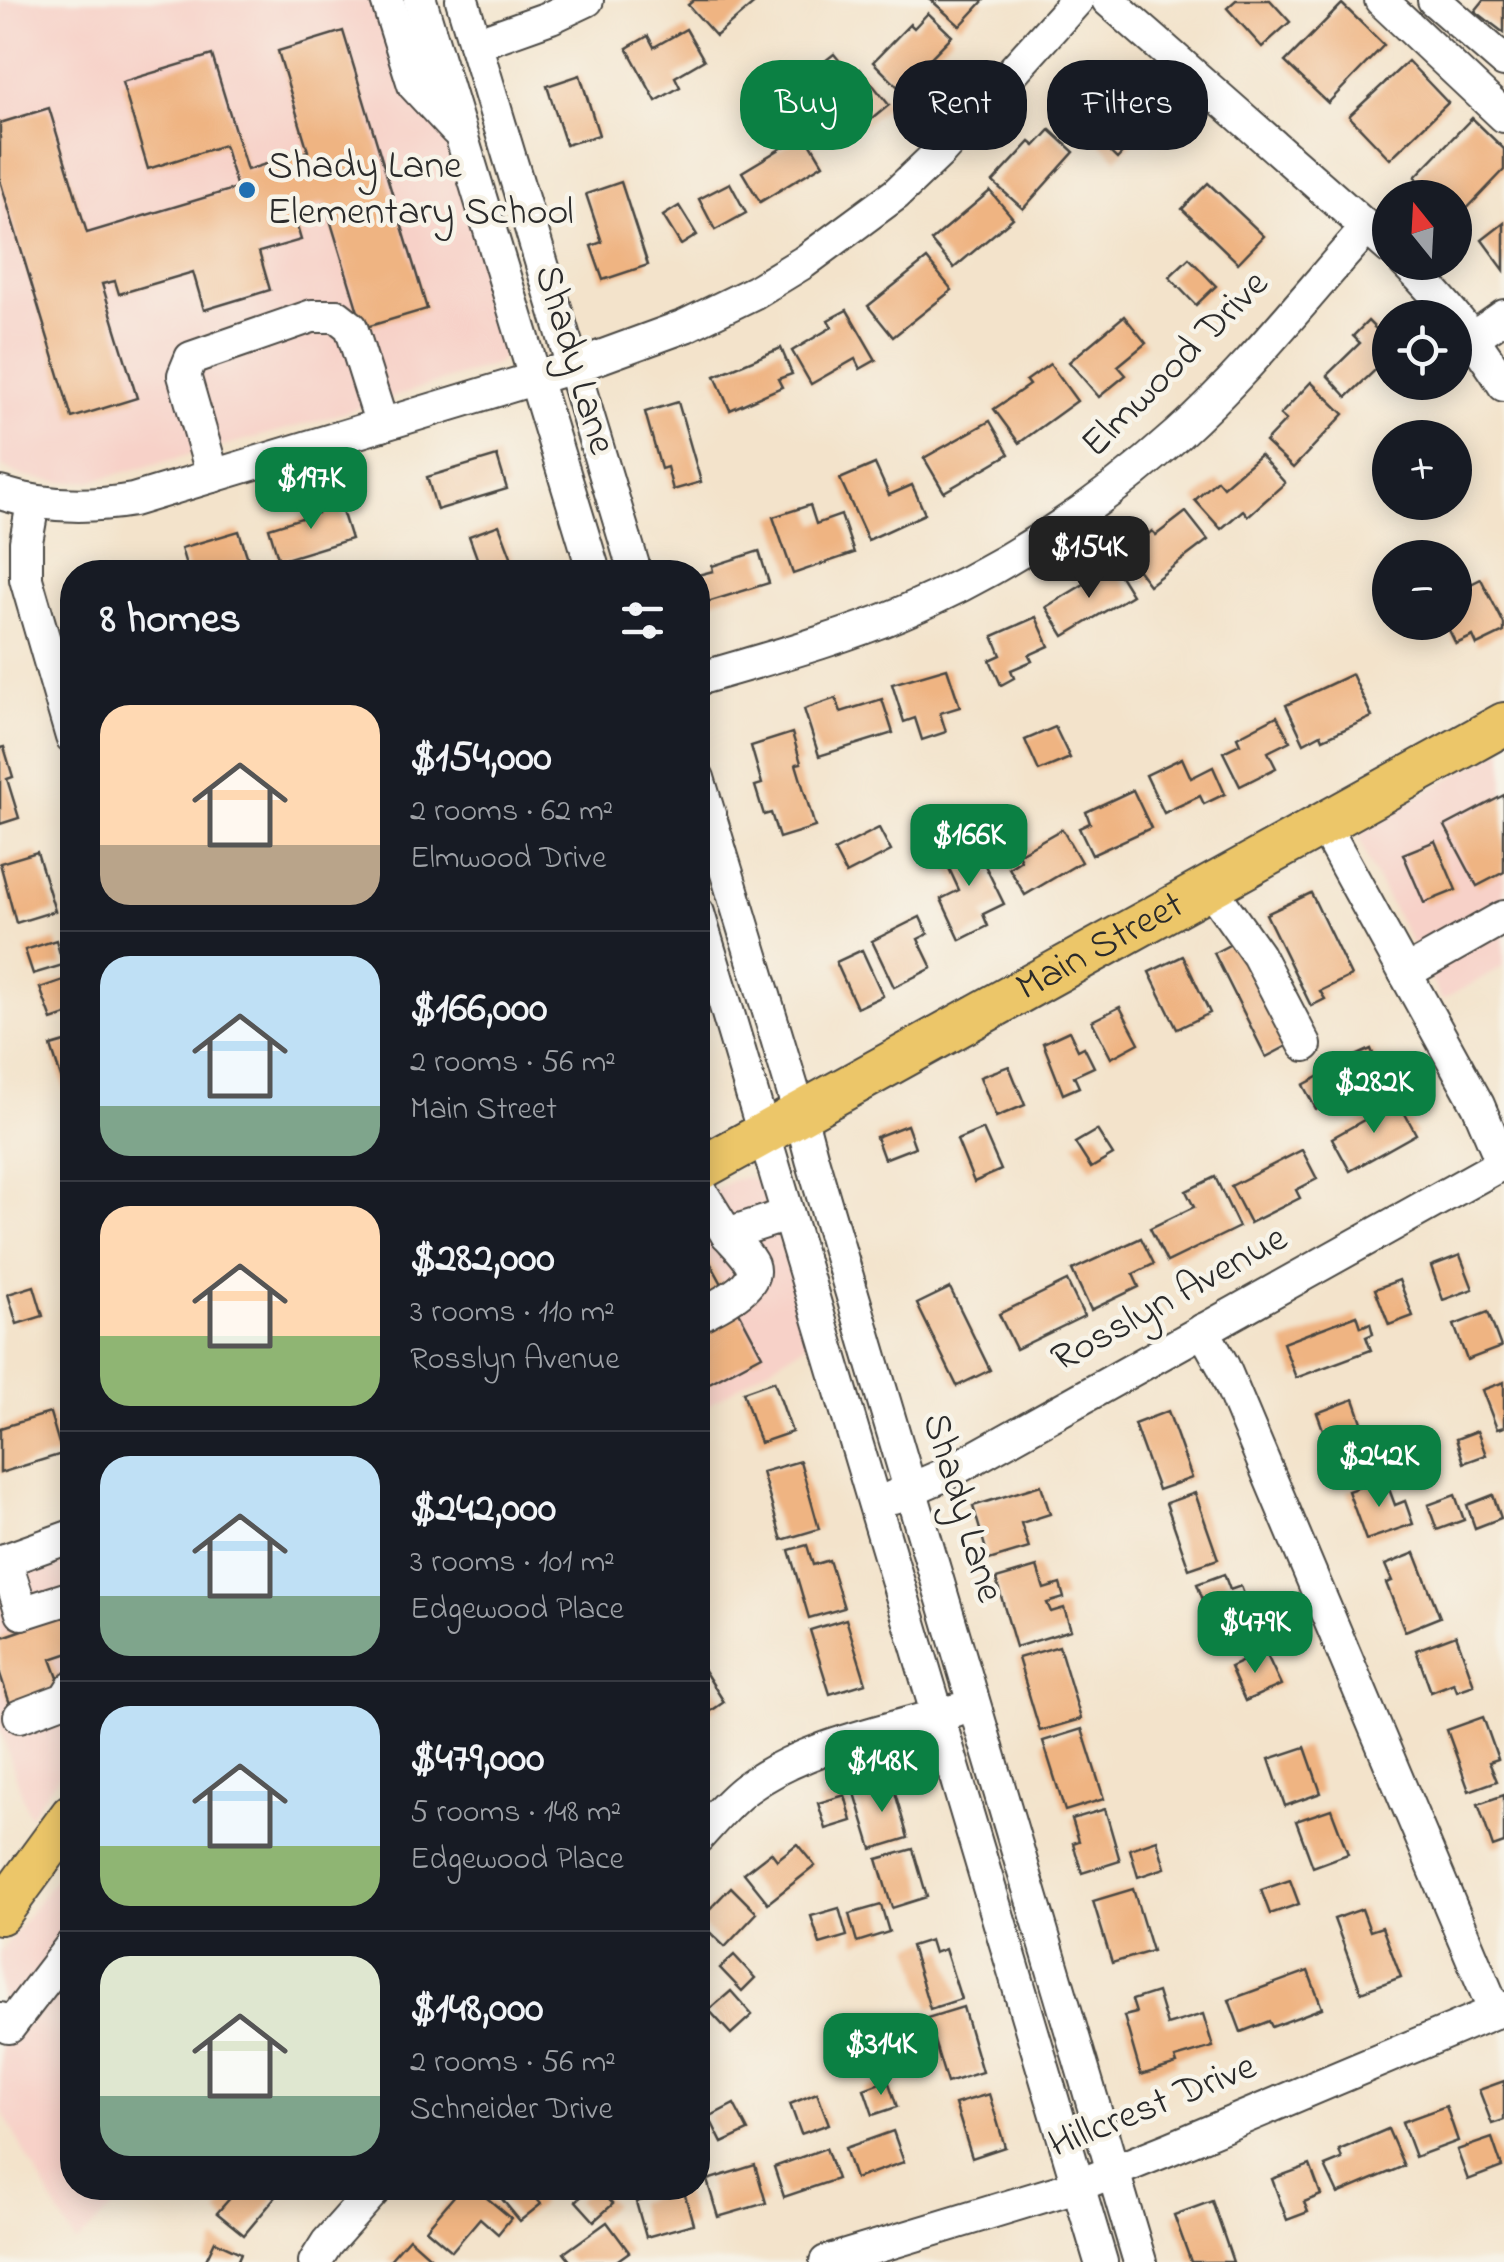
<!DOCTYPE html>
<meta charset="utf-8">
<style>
:root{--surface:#171b24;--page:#20242c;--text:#f1f3f6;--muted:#9ea1a6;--line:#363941;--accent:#0b8043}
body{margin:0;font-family:"Indie Flower",sans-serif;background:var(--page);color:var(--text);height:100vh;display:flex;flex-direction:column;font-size:38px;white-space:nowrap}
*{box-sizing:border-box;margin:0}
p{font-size:32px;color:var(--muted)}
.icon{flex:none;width:55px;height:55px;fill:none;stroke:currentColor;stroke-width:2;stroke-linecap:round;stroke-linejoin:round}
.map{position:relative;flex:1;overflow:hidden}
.drawer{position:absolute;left:60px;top:560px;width:650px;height:1640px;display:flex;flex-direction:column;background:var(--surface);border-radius:40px;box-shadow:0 5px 25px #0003}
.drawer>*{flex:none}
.guide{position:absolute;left:740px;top:60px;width:612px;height:90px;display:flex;gap:20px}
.needle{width:65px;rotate:342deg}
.fabs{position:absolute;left:1372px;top:180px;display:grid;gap:20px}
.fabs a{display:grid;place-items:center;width:100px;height:100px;border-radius:50%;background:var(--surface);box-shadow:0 5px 25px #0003;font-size:50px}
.price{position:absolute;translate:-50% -85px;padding:0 22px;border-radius:20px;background:var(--accent);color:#fff;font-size:32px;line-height:65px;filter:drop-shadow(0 2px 5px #0008)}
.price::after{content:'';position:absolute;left:50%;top:60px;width:30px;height:22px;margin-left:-15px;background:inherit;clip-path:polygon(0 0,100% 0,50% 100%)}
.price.current{background:#222;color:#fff}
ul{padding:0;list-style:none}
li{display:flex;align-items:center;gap:30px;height:250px;padding:0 40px}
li+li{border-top:2px solid var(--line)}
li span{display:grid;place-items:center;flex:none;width:280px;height:200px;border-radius:30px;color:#555}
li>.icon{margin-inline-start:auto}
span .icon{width:120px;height:120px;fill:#fffc;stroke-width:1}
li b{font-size:42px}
h2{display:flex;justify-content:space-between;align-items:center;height:120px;padding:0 40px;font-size:42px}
.chip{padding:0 35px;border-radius:40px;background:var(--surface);box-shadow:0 5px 25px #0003;font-size:35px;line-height:90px}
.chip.current{background:var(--accent);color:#fff}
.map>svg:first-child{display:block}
.built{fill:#f7d1c8}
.building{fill:#efb482}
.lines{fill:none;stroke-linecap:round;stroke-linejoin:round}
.minor-casing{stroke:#494743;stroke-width:36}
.major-casing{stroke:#494743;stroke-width:46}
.minor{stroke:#fff;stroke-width:32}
.major{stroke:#ecc669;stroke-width:42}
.poi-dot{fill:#1f6fb2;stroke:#f7f3e8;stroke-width:4}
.labels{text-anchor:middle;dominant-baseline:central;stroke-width:9;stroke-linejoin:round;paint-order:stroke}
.poi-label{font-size:40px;fill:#2b2b2b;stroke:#f7f3e8;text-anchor:start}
.street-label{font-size:40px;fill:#2b2b2b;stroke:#f7f3e8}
</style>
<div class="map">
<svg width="1504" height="2262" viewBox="0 0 1504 2262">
<rect width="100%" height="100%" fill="#f7f3e8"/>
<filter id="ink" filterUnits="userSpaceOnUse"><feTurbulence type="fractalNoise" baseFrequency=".01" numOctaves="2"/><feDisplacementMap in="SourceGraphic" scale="20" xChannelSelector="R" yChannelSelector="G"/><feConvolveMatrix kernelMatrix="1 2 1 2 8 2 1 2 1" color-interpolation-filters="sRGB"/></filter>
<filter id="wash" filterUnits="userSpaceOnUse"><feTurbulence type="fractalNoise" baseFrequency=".0048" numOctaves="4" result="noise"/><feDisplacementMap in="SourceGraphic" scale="40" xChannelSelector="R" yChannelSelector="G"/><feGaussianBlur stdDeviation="2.25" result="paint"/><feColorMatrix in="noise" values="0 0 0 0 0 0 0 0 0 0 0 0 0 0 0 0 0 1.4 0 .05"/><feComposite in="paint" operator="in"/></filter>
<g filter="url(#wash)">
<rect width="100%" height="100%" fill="#f3e3cb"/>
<!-- built -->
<g class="built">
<polygon points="0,0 405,0 506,337 507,354 496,364 317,421 91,481 62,482 25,477 0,466"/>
<polygon points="1504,748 1504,966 1442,1000 1368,862 1359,835 1368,825"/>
<polygon points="746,1177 755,1180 763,1188 768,1201 811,1341 698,1411 698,1199 733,1180"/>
<polygon points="72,1552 72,1758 29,1816 0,1728 0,1577"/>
<polygon points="72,1856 72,2188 133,2188 76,2244 0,2108 0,1953"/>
</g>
<g id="blocks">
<!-- building -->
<g class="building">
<polygon points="694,0 758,0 716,36 688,5"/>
<polygon points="931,0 984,0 960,26"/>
<polygon points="1236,0 1270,0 1290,22 1262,47 1227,8"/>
<polygon points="1484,0 1504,0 1504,33 1475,11"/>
<polygon points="1342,4 1384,45 1328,103 1285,62"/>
<polygon points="928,13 952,36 900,89 873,62 910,24 914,28"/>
<polygon points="686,29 704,60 675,77 680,87 656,101 627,48 648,36 654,47"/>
<polygon points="343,31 427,309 363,328 325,203 293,213 301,240 259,252 270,290 204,310 193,272 119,294 115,281 102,284 137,398 72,418 0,180 0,123 49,108 87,233 237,188 224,145 148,169 122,82 212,55 247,170 308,151 278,51"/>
<polygon points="834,54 852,76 860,69 889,105 861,128 838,98 811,119 788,90"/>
<polygon points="1408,61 1448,103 1390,159 1349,116"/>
<polygon points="1089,73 1126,107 1117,117 1138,136 1117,159 1096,139 1100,134 1064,101"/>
<polygon points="580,75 599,135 566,145 547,86"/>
<polygon points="1472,118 1504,149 1504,170 1458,218 1455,216 1455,198 1436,198 1415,177"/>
<polygon points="1050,130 1074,152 1023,209 993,182 1030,142 1035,146"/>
<polygon points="805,134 823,164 760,202 742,172"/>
<polygon points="621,182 648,265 603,280 591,246 602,242 586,194"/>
<polygon points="730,183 746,213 715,230 699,199"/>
<polygon points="1208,183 1264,236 1238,263 1182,209"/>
<polygon points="990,191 1013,218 954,268 931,241"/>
<polygon points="679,206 697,235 681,245 663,216"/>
<polygon points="1504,223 1504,270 1482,240"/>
<polygon points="1189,258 1216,286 1196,305 1169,277"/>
<polygon points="927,259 952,290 893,337 868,306"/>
<polygon points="847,310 876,360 860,369 855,359 811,384 792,351 832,327 828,320"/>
<polygon points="1124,316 1146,343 1118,366 1126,375 1099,397 1069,362"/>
<polygon points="1368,321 1390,343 1390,356 1347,397 1327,375 1360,343 1353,336"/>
<polygon points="781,348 792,374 778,379 782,387 730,410 715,376"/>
<polygon points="1050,364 1077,401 1019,443 994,409 1029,385 1026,381"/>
<polygon points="1311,382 1344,414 1293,468 1265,442 1286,420 1280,415"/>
<polygon points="678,402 701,482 673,490 667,467 661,469 645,412"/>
<polygon points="990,421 1009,454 944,492 924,458"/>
<polygon points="1260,455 1285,483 1248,516 1243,510 1221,529 1195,500 1217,480 1223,487"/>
<polygon points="497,456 507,489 437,510 427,477"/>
<polygon points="875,464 889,495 912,485 925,514 868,540 840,479"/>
<polygon points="339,501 351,539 279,561 269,528 318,513 317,508"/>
<polygon points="810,505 816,524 841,515 854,553 793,574 773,517"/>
<polygon points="1186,512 1208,540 1149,585 1125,553 1152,531 1156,535"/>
<polygon points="499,525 517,572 482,572 469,536"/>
<polygon points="239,531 249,562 214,572 188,572 181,548"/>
<polygon points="759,551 769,583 701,604 698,591 698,575 713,571 712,566"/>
<polygon points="1114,566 1132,595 1064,636 1046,607"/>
<polygon points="1481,579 1504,624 1504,632 1477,645 1473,636 1456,644 1445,622 1455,622 1455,592"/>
<polygon points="1036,617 1049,646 1029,655 1032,661 1011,670 1014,678 1001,685 990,660 1001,655 993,636"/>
<polygon points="947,668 960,707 940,713 946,732 922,740 915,718 904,722 892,684"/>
<polygon points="1352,674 1372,717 1323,739 1321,734 1304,743 1286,705"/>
<polygon points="836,698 841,712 882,699 893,733 819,756 804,709"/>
<polygon points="1277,716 1290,741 1268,752 1276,768 1240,786 1223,752 1240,744 1237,737"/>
<polygon points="1055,727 1070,758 1039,771 1025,740"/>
<polygon points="792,733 801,763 796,764 815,827 779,838 771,813 764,815 755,786 762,784 751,746"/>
<polygon points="4,747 13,777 7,779 19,818 0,824 0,748"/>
<polygon points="1182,758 1191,778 1213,767 1225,794 1204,804 1200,796 1164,813 1146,775"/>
<polygon points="1133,790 1151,828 1092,855 1079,828 1090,823 1086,812"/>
<polygon points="1504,795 1504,872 1477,886 1445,826"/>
<polygon points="879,828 891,851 846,874 834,851"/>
<polygon points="1062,829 1081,862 1025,895 1009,868 1021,860 1018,854"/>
<polygon points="971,837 1004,904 983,914 988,926 960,940 941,899 959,890 941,851"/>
<polygon points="1435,841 1456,890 1424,903 1403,854"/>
<polygon points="37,852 55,911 16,923 0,863"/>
<polygon points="1311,893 1351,976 1320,991 1325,999 1311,1006 1266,914"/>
<polygon points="920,917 928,934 918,939 932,968 894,987 872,941"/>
<polygon points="56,940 63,965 33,974 25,950"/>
<polygon points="1237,941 1289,1045 1266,1057 1214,953"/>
<polygon points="862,950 883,996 857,1008 836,962"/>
<polygon points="1183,956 1210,1013 1177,1029 1149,972"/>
<polygon points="69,978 72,988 72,1013 52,1020 40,988"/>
<polygon points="1120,1007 1139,1043 1111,1058 1092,1021"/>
<polygon points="1069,1031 1078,1050 1084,1047 1094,1067 1074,1076 1079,1087 1063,1094 1043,1043"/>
<polygon points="72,1040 72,1112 51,1046"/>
<polygon points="1371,1049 1385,1083 1355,1096 1340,1063"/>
<polygon points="1009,1066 1025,1105 996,1117 980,1077"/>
<polygon points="1326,1073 1340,1096 1316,1109 1303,1085"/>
<polygon points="1398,1101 1416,1134 1350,1171 1332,1138"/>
<polygon points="907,1125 915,1147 884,1159 876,1137"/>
<polygon points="983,1129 1001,1170 974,1182 957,1140"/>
<polygon points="1097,1130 1113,1155 1091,1168 1075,1143"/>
<polygon points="1302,1150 1317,1179 1296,1190 1300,1198 1250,1223 1231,1186"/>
<polygon points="1215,1177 1239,1227 1167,1262 1150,1228 1194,1207 1186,1191"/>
<polygon points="1141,1238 1154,1264 1133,1274 1139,1287 1091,1310 1072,1270"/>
<polygon points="698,1240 728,1295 698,1311"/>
<polygon points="1460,1255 1473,1289 1443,1300 1431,1266"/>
<polygon points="1399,1280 1413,1316 1389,1325 1375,1289"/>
<polygon points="1067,1281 1084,1316 1016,1349 999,1314"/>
<polygon points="34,1286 43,1316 17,1324 8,1294"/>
<polygon points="950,1288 990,1370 957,1386 917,1304"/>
<polygon points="738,1310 762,1355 698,1389 698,1331"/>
<polygon points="1488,1312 1501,1347 1467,1360 1454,1325"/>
<polygon points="1357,1315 1361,1327 1370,1323 1373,1334 1366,1337 1371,1350 1296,1378 1283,1343"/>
<polygon points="774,1381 792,1432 760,1443 743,1392"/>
<polygon points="1504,1382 1504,1427 1497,1429 1482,1390"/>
<polygon points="1354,1399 1371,1448 1356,1454 1359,1464 1338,1471 1317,1413"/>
<polygon points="1168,1411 1192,1478 1158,1490 1134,1424"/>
<polygon points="50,1413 62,1454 0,1473 0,1428"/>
<polygon points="1477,1431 1486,1455 1464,1463 1456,1439"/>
<polygon points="800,1461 819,1529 782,1540 762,1472"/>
<polygon points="1385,1478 1395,1505 1405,1501 1413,1524 1366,1540 1348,1491"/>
<polygon points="1041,1485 1050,1514 1021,1523 1029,1548 989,1560 973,1506"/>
<polygon points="1195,1493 1218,1559 1189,1569 1166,1503"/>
<polygon points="1455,1495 1464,1520 1437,1530 1428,1505"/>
<polygon points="1493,1495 1501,1518 1475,1528 1467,1505"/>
<polygon points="807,1545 813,1565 829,1560 844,1608 809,1618 789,1550"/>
<polygon points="1415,1553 1440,1617 1405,1631 1386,1583 1392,1581 1385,1565"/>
<polygon points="1037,1567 1044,1589 1060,1584 1064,1598 1047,1603 1051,1612 1064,1608 1071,1630 1016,1647 996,1579"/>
<polygon points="1224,1574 1230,1590 1241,1586 1258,1633 1220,1646 1197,1584"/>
<polygon points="72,1613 72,1652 51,1659 61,1686 10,1704 0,1674 0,1638"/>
<polygon points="846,1619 866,1683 830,1694 810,1630"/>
<polygon points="1456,1635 1474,1685 1457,1691 1454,1683 1431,1692 1416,1650"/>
<polygon points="1059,1646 1081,1719 1040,1731 1018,1658"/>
<polygon points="1265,1651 1281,1685 1245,1701 1230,1667"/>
<polygon points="700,1664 724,1702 698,1720 698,1666"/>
<polygon points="1483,1717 1498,1759 1489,1762 1497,1781 1469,1791 1447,1730"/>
<polygon points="1082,1729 1104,1799 1065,1811 1043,1741"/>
<polygon points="1305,1747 1321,1793 1285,1806 1269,1759"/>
<polygon points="892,1782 908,1838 872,1849 855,1793"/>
<polygon points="845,1795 852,1821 826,1829 818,1803"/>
<polygon points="1504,1795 1504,1843 1493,1847 1478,1804"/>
<polygon points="1105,1809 1120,1861 1082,1873 1073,1843 1079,1841 1072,1819"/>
<polygon points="1331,1809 1348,1854 1313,1867 1296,1821"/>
<polygon points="1157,1840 1165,1868 1138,1877 1130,1849"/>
<polygon points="797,1844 815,1866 768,1903 744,1873 771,1852 777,1860"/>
<polygon points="913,1849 927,1897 892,1908 877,1859"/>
<polygon points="1290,1880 1299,1904 1270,1914 1261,1890"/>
<polygon points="731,1887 757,1913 725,1947 698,1921"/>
<polygon points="1133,1889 1152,1951 1112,1963 1093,1901"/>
<polygon points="881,1905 889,1932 857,1942 849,1914"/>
<polygon points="839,1908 847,1936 820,1944 811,1916"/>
<polygon points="1362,1909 1370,1931 1382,1927 1401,1977 1361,1992 1334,1919"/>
<polygon points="930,1940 934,1953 945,1949 961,1999 930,2009 911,1946"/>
<polygon points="734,1955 755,1978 742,1991 720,1968"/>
<polygon points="1308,1971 1322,2008 1272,2027 1269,2021 1241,2032 1229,2000"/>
<polygon points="731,1991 752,2015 731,2034 709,2010"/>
<polygon points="1157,1992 1167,2025 1203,2014 1213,2047 1175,2058 1177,2064 1141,2075 1124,2016 1136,2013 1132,2000"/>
<polygon points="963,2007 982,2072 947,2083 927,2018"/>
<polygon points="888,2080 897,2107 873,2115 864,2089"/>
<polygon points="1504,2081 1504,2120 1492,2124 1479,2090"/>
<polygon points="817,2093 829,2124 801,2134 790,2104"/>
<polygon points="989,2094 1005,2147 972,2158 955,2104"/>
<polygon points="734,2104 748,2131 722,2143 709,2117"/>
<polygon points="1446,2106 1458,2141 1415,2157 1402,2122"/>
<polygon points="1388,2129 1404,2166 1338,2194 1325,2166 1342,2159 1339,2150"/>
<polygon points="893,2131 904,2162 855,2179 845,2148"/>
<polygon points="1492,2138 1502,2167 1468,2180 1457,2150"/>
<polygon points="826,2148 837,2179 784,2197 774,2167"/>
<polygon points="755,2165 766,2203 718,2217 707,2180"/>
<polygon points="1310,2165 1321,2195 1304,2202 1308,2212 1287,2220 1272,2179"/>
<polygon points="239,2188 262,2188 275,2198 244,2235 217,2213"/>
<polygon points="461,2188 475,2188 511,2218 498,2234 480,2218 452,2251 426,2229"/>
<polygon points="514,2188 528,2188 541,2204 520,2221 501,2198"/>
<polygon points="591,2188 598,2188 613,2204 594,2221 576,2201"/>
<polygon points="683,2188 693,2224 646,2237 636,2202"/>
<polygon points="1212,2201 1233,2262 1191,2262 1174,2215"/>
<polygon points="607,2222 629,2252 615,2262 571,2262 564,2253"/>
<polygon points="409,2238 436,2262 388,2262"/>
<polygon points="215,2241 241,2253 237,2262 205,2262"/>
</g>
</g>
</g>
<g filter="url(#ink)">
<use href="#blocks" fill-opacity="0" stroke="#494743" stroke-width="2.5"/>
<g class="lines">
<!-- minor casing -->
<g class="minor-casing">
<g id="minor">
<polyline points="387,0 414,85 456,130"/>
<polyline points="420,0 594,572"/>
<polyline points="462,0 635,572"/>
<polyline points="1108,0 1390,248"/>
<polyline points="1381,0 1504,116"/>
<polyline points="1434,0 1504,61"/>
<polyline points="475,44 551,17 587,0"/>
<path d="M1405,262C1443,300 1476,339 1504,385"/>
<polyline points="1474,337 1504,316"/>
<polyline points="213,476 184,375 191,358 312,316 337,316 351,327 382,425"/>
<path d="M0,493C44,507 87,508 133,500L573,367L685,326L755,292L804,262L896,194L940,152L1077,0"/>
<polyline points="33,503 26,542 26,579 72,737"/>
<path d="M698,679C765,659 834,641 899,614C1001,571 1096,508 1178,434C1247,372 1305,297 1367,228"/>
<polyline points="698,778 800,1114 812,1159 1140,2262"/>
<polyline points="1323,824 1478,1105 1504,1166"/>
<polyline points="1209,886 1258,955 1305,1045"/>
<polyline points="698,913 1101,2262"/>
<polyline points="1405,973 1504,917"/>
<polyline points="698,1187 727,1234 787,1215"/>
<path d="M698,1316C713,1307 760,1288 752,1265C748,1255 734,1242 727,1234"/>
<polyline points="1203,1330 1223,1366 1495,2012"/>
<polyline points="893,1497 944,1475 1503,1163"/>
<polyline points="5,1560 22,1613 72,1597"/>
<polyline points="0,1562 72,1536"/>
<polyline points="20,1716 65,1699 72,1688"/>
<path d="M698,1837C713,1821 729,1801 747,1788C806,1745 887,1731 956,1710"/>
<polyline points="0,2019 9,2027 72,1945"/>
<polyline points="315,2262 327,2243 376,2188"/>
<polyline points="826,2262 1077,2186 1169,2149 1504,2008"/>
</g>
</g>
<!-- major casing -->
<g class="major-casing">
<g id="major">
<path id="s1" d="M698,1170L1504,724"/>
<polyline points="0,1913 72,1815"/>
</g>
</g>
<!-- minor -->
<use href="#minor" class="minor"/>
<!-- major -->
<use href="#major" class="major"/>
</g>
</g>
<!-- markers -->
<circle class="poi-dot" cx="247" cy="190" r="10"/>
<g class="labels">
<!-- poi labels -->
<g class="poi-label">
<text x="267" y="167">Shady Lane<tspan x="267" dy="46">Elementary School</tspan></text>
</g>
<!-- street labels -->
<g class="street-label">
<text transform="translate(573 360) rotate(73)">Shady Lane</text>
<text transform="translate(1176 365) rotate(-45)">Elmwood Drive</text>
<text stroke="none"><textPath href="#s1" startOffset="460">Main Street</textPath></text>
<text transform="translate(1170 1300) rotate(-29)">Rosslyn Avenue</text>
<text transform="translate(961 1508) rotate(73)">Shady Lane</text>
<text transform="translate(1153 2107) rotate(-22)">Hillcrest Drive</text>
</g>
</g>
</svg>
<div class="fabs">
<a><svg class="needle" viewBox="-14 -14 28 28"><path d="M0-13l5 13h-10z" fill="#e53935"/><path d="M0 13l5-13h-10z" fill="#9ea1a6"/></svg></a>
<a><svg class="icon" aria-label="locate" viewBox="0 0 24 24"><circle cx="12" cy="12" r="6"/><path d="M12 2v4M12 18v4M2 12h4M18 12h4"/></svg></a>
<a>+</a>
<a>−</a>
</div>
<b class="price" style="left:311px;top:532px">$197K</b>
<b class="price current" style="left:1089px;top:601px">$154K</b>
<b class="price" style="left:969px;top:889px">$166K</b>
<b class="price" style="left:1374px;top:1136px">$282K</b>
<b class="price" style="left:1379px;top:1510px">$242K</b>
<b class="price" style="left:1255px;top:1676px">$479K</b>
<b class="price" style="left:882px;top:1815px">$148K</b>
<b class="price" style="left:881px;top:2098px">$314K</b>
<div class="guide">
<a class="chip current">Buy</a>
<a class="chip">Rent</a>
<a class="chip">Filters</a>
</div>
<section class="drawer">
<h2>8 homes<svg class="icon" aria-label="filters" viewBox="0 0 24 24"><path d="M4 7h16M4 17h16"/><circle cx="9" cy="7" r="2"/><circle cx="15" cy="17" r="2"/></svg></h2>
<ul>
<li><span style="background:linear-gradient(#ffd9b3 70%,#b9a48a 0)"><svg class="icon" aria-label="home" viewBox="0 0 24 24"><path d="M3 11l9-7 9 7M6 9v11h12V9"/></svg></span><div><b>$154,000</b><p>2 rooms · 62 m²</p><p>Elmwood Drive</p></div></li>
<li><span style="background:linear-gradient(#bfe0f5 75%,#7fa58c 0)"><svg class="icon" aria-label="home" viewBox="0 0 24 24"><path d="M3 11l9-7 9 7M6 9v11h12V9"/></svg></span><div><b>$166,000</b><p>2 rooms · 56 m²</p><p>Main Street</p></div></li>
<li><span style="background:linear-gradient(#ffd9b3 65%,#8fb573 0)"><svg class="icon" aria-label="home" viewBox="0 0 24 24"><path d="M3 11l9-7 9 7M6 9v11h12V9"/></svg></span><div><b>$282,000</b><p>3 rooms · 110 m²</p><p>Rosslyn Avenue</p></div></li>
<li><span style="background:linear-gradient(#bfe0f5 70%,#7fa58c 0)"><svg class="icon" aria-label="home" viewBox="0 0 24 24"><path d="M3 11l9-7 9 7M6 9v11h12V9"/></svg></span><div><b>$242,000</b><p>3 rooms · 101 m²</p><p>Edgewood Place</p></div></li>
<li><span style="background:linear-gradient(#bfe0f5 70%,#8fb573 0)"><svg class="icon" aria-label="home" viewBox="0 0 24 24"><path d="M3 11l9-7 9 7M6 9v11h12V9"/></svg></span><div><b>$479,000</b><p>5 rooms · 148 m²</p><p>Edgewood Place</p></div></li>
<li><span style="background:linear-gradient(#dfe7d0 70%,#7fa58c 0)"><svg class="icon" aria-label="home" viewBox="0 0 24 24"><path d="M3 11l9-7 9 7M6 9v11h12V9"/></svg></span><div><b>$148,000</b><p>2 rooms · 56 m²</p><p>Schneider Drive</p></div></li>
</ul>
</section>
</div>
